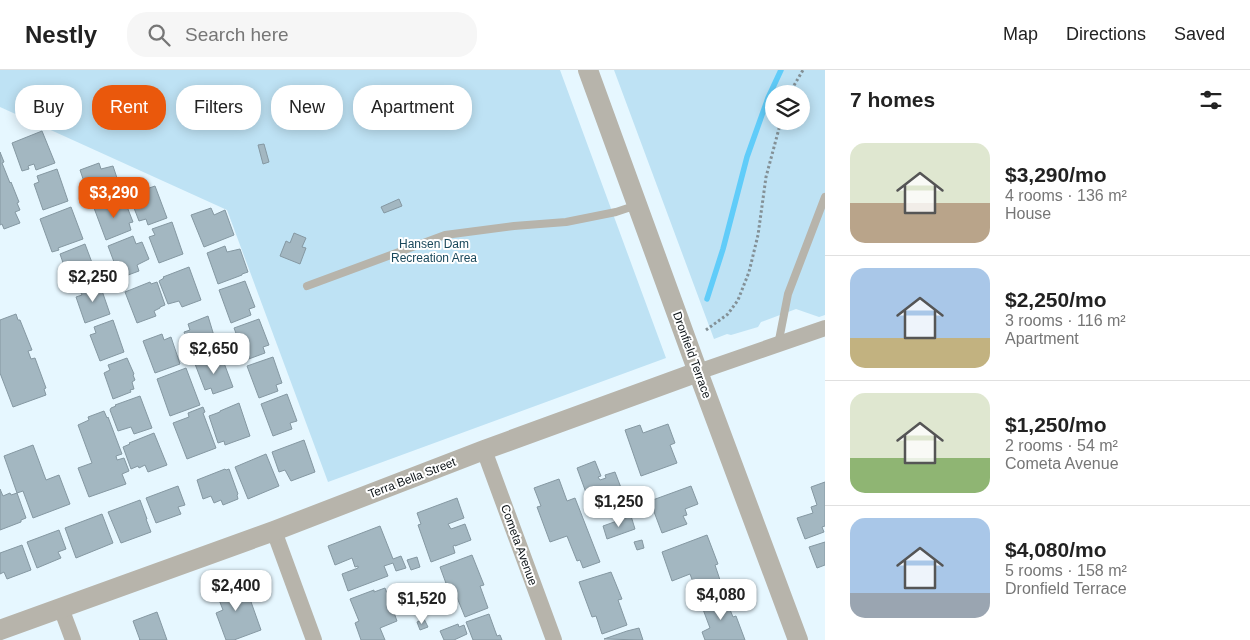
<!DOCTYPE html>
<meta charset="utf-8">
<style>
:root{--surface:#fff;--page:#f6f6f6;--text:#222;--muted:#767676;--line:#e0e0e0;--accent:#ea580c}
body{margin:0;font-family:Arial,sans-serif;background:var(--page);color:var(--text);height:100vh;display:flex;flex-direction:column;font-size:19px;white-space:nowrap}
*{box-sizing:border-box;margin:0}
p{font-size:16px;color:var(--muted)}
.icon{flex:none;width:28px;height:28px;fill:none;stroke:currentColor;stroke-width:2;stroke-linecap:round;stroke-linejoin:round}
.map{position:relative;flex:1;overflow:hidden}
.side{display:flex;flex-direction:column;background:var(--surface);width:425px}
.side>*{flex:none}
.top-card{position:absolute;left:15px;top:15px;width:475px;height:45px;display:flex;gap:10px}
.controls{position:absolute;left:765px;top:15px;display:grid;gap:10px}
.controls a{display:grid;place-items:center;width:45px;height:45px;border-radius:50%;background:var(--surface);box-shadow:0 2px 12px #0003;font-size:25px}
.price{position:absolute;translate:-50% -42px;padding:0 11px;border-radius:10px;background:#fff;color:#222;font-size:16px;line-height:32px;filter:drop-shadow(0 1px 2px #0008)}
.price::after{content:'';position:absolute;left:50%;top:30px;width:15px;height:11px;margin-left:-8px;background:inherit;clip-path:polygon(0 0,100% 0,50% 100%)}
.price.on{background:var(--accent);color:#fff}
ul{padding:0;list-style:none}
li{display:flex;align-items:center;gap:15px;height:125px;padding:0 25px}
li+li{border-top:1px solid var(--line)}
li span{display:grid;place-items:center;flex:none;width:140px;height:100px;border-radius:15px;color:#555}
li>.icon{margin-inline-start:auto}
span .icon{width:60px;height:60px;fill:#fffc;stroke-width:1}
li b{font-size:21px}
h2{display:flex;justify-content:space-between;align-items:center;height:60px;padding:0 25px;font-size:21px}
.chip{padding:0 18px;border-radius:20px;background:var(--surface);box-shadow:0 2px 12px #0003;font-size:18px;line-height:45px}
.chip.on{background:var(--accent);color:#fff}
header{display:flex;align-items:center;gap:30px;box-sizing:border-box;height:70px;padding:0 25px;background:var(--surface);border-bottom:1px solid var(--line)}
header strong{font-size:24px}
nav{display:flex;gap:28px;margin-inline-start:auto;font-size:18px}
.search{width:350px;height:45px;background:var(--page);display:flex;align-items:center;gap:12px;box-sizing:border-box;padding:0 18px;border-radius:20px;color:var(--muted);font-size:19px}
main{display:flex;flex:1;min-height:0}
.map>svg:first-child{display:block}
.green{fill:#bee2f4;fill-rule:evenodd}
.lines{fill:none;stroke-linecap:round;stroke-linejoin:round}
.stream{stroke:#60ccf9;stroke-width:5.5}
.building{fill:#a3b7c1;stroke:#8598a2}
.path{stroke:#839096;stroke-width:3;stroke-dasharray:2.5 2.5;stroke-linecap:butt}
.service{stroke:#b7b4ab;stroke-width:8}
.minor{stroke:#b7b4ab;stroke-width:16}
.tertiary{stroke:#b7b4ab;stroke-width:20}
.labels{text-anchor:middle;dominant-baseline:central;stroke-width:4;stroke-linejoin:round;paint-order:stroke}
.park-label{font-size:12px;fill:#1a485b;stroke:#fff}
.street-label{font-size:12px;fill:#0d1418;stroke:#fff}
</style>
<header>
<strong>Nestly</strong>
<div class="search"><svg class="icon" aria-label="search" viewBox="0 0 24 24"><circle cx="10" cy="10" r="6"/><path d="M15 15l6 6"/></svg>Search here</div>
<nav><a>Map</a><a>Directions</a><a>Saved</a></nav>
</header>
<main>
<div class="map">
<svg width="825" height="570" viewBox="0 0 825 570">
<rect width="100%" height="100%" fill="#e6f7ff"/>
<!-- green -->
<g class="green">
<polygon points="0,0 560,0 666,288 328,412 227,140 0,37"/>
<path d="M614,0H825V245L819,247L796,239L761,252L758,257L731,265L727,264L714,269ZM774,24H801V51H774Z"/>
</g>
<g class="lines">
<!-- stream -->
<polyline class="stream" points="707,229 723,179 747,87 768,28 781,0"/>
</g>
<!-- building -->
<g class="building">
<polygon points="42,61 55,93 36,100 34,94 28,96 29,99 22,101 12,73"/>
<polygon points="264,74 269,92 263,94 258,75"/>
<polygon points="0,82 4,92 2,93 10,113 11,112 19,132 17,133 20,140 15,142 20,153 4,159 2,154 0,155"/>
<polygon points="99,93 101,99 113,96 121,120 117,121 117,123 91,132 80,100"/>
<polygon points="57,99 68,131 43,140 34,114 39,112 37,106"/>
<polygon points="155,116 167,148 148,155 146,149 139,151 129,125"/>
<polygon points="399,129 402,136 384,143 381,137"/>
<polygon points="113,131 115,137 122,134 122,136 126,134 133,152 129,153 131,160 106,170 94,138"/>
<polygon points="71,137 83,169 58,178 59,180 52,182 40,149"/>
<polygon points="211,138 214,145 225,140 234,165 204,177 191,145"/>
<polygon points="172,152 183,184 159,193 149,167 155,165 152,159"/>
<polygon points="294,163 306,168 302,177 306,178 300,194 280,186 286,171 290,173"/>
<polygon points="133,166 136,174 142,172 149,189 137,195 139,201 120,208 108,176"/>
<polygon points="85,174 97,206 77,213 75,208 69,210 60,184"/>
<polygon points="225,176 227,182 240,179 248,202 242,204 242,205 218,214 207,183"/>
<polygon points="189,197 201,230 182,237 179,231 168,234 159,211 164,208 163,207"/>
<polygon points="245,211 255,237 249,239 251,245 231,253 219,220"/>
<polygon points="99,212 110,244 85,253 76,227 82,225 79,219"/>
<polygon points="150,212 151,214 157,212 165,235 160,237 160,238 154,241 156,246 137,253 125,222"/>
<polygon points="16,244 18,250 20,250 32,280 28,281 31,289 35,288 46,318 44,319 46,325 13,337 0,303 0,250"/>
<polygon points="208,246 218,279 194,289 184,262 190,260 188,254"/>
<polygon points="259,249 269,275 263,277 265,283 246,290 234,258"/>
<polygon points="113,250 124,282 100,291 90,265 96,263 94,257"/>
<polygon points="162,264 164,270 171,267 180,294 155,303 143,271"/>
<polygon points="221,285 233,317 213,324 211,318 205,320 195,294"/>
<polygon points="273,287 282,313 276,315 278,321 259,328 247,296"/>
<polygon points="127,288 134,304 133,305 135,310 132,312 134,319 130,320 131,322 113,329 104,303 110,300 108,295"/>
<polygon points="186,298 200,335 170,346 157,309"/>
<polygon points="287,324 297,351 290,353 292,359 273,366 261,334"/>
<polygon points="140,326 152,358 134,364 131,357 118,361 110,340 111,338 116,336 115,335"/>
<polygon points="239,333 250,366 225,375 224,371 218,373 209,346 220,342 220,341"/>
<polygon points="203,337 205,342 203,343 216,378 187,389 173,353 189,347 188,343"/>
<polygon points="104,341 107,348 108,347 122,384 116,386 117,390 124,388 129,401 122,404 126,414 89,427 78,398 92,393 78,355 89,350 88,347"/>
<polygon points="668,354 675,373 670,375 677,393 641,406 625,360 640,355 643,363"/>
<polygon points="154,363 167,395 148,402 145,395 139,398 138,396 131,399 123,377 130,374 129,373"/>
<polygon points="304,370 315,402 291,411 285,400 279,402 272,382"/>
<polygon points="33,375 46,410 59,405 70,434 33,448 23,421 17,423 4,386"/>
<polygon points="266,384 279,416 248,429 235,397"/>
<polygon points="595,391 601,406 598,407 600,410 606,408 605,405 615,402 628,436 602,446 599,437 592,439 577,398"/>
<polygon points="225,399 226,400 229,399 238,424 237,425 238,429 223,435 221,430 214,433 211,426 203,429 197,410"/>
<polygon points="559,409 567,431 575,428 600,492 583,498 580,490 577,491 567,466 550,472 537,437 541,436 534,418"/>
<polygon points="825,412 825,456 822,457 824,462 805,469 797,448 813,443 811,437 817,435 811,417"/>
<polygon points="178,416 185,435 178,437 181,444 156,453 146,428"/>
<polygon points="691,416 698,434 685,439 687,445 683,446 687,454 662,463 650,431"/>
<polygon points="0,419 3,426 10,423 11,425 17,423 26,448 21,450 21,452 0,460"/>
<polygon points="457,428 464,448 448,454 451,459 465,454 471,470 455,476 455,475 453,476 455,483 431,492 418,455 421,454 417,443"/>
<polygon points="140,430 147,449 146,449 151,462 121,473 108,442"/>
<polygon points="102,444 113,473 76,488 65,458"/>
<polygon points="631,446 635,459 607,469 603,456"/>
<polygon points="380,456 393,489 401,486 406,498 396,501 393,493 384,496 388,506 348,521 342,504 358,498 358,496 355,497 352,488 335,495 328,476"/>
<polygon points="59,460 66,479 58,482 61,488 37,498 27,472"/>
<polygon points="707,465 718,494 715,495 723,519 699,528 690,504 672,511 662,482"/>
<polygon points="642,470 644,478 637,480 634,472"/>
<polygon points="825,472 825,495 817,498 809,477"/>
<polygon points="22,475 31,500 7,509 4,502 0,504 0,483"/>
<polygon points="472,485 484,515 480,516 488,538 465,547 456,525 451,527 440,497"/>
<polygon points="417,487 420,497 411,500 407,490"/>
<polygon points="611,502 622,529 618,530 627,555 602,564 596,546 592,547 579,512"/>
<polygon points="238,508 246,531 250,529 261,560 234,570 226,570 216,543 223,540 214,517"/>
<polygon points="385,518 397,551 380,558 385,570 361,570 355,553 359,551 350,529 374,520 374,522"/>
<polygon points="724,525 733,547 736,546 745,570 705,570 702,562 710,558 701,534"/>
<polygon points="157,542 167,570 139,570 140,570 133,551"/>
<polygon points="489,544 497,566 500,565 502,570 473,570 466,552"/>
<polygon points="424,549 428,557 420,560 417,552"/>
<polygon points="458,554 459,557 464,555 467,564 454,570 444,570 440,561"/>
<polygon points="639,558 643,570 604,569 627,561"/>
</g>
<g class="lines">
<!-- path -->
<g class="path">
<polyline points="789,24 803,0"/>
<polyline points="706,260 728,244 738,230 749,202 758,165 766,107 781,51"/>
</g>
<!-- service -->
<g class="service">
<polyline points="307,216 445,165 514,156 566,152 616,142 637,135"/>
<polyline points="778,275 788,224 825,127"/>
</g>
<!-- minor -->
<g class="minor">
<polyline points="698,302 825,258"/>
<polyline points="484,380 554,570"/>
<polyline points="274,461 314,570"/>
<polyline points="61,538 73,570"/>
</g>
<!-- tertiary -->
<g class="tertiary">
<polyline points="588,0 698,302 798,570"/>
<polyline points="0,560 274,461 484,380 698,302"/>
</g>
</g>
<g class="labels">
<!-- park labels -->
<g class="park-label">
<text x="434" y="174">Hansen Dam<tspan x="434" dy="14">Recreation Area</tspan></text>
</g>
<!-- street labels -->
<g class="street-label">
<text transform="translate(692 285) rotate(70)">Dronfield Terrace</text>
<text transform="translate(412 408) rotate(-21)">Terra Bella Street</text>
<text transform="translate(519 475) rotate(70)">Cometa Avenue</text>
</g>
</g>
</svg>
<div class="controls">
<a><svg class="icon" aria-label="layers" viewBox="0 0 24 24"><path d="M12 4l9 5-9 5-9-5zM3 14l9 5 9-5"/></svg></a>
</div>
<b class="price on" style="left:114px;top:149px">$3,290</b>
<b class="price" style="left:93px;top:233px">$2,250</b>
<b class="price" style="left:214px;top:305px">$2,650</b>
<b class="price" style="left:619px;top:458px">$1,250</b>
<b class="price" style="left:236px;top:542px">$2,400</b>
<b class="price" style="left:721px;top:551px">$4,080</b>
<b class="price" style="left:422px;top:555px">$1,520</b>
<div class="top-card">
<a class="chip">Buy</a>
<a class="chip on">Rent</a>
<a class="chip">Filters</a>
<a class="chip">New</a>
<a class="chip">Apartment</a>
</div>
</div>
<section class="side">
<h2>7 homes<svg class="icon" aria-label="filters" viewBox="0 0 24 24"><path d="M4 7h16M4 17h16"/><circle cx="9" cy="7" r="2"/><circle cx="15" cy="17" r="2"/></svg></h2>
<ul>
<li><span style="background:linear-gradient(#dfe7d0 60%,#b9a48a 0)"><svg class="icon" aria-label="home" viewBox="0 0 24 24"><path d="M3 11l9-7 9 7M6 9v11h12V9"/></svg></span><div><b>$3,290/mo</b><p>4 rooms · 136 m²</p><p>House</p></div></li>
<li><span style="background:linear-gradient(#a9c7e8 70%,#c2b280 0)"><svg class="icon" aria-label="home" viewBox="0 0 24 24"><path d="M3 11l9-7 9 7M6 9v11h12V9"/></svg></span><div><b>$2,250/mo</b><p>3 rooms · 116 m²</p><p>Apartment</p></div></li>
<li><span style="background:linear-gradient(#dfe7d0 65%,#8fb573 0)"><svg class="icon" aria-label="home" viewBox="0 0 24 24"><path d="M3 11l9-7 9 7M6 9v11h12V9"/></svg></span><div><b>$1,250/mo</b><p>2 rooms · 54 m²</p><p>Cometa Avenue</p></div></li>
<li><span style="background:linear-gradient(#a9c7e8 75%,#9aa5b1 0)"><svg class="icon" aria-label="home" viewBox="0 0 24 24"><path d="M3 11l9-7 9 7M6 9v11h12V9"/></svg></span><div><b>$4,080/mo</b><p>5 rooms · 158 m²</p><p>Dronfield Terrace</p></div></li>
</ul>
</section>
</main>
